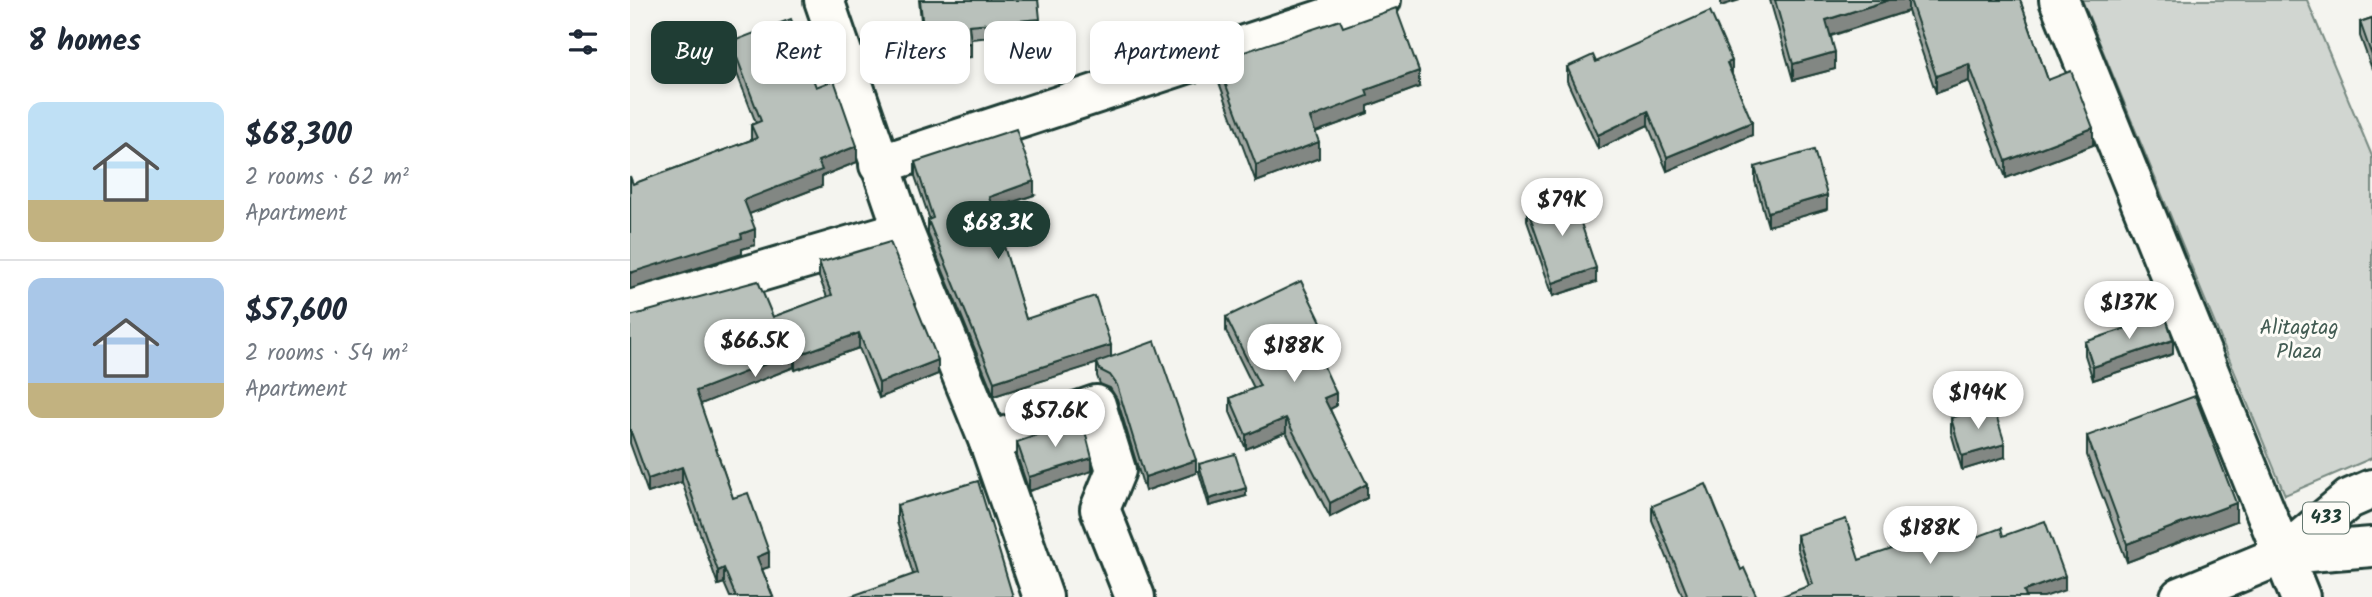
<!DOCTYPE html>
<meta charset="utf-8">
<style>
:root{--surface:#fff;--page:#f6f6f7;--text:#1f2937;--muted:#747a83;--line:#e0e1e3;--accent:#1f3d34}
body{margin:0;font-family:Kalam,sans-serif;background:var(--page);color:var(--text);height:100vh;display:flex;flex-direction:column;font-size:26px;white-space:nowrap}
*{box-sizing:border-box;margin:0}
p{font-size:23px;color:var(--muted)}
.icon{flex:none;width:38px;height:38px;fill:none;stroke:currentColor;stroke-width:2;stroke-linecap:round;stroke-linejoin:round}
.map{position:relative;flex:1;overflow:hidden}
.drawer{display:flex;flex-direction:column;background:var(--surface);width:630px}
.drawer>*{flex:none}
.hud{position:absolute;left:21px;top:21px;width:665px;height:63px;display:flex;gap:14px}
.price{position:absolute;translate:-50% -60px;padding:0 16px;border-radius:24px;background:#fff;color:#222;font-size:23px;line-height:46px;filter:drop-shadow(0 2px 4px #0008)}
.price::after{content:'';position:absolute;left:50%;top:42px;width:21px;height:16px;margin-left:-10px;background:inherit;clip-path:polygon(0 0,100% 0,50% 100%)}
.price.active{background:var(--accent);color:#fff}
ul{padding:0;list-style:none}
li{display:flex;align-items:center;gap:21px;height:175px;padding:0 28px}
li+li{border-top:2px solid var(--line)}
li span{display:grid;place-items:center;flex:none;width:196px;height:140px;border-radius:14px;color:#555}
li>.icon{margin-inline-start:auto}
span .icon{width:84px;height:84px;fill:#fffc;stroke-width:1}
li b{font-size:30px}
h2{display:flex;justify-content:space-between;align-items:center;height:84px;padding:0 28px;font-size:30px}
.tag{padding:0 24px;border-radius:14px;background:var(--surface);box-shadow:0 4px 10px #0003;font-size:24px;line-height:63px}
.tag.active{background:var(--accent);color:#fff}
main{display:flex;flex:1;min-height:0}
.map>svg:first-child{display:block}
.green{fill:#d1d6d1;stroke:#788a82;stroke-width:2}
.lines{fill:none;stroke-linecap:round;stroke-linejoin:round}
.minor-casing{stroke:#1f3d34;stroke-width:44}
.major-casing{stroke:#1f3d34;stroke-width:44}
.minor{stroke:#fdfcf7;stroke-width:38}
.major{stroke:#fdfcf7;stroke-width:38}
.wall{fill:#9fa6a1;stroke:#1f3d34;stroke-width:2}
.shaded-wall{fill:#828783;stroke:#1f3d34;stroke-width:2}
.building{fill:#b9c1bb;stroke:#1f3d34;stroke-width:2}
.labels{text-anchor:middle;dominant-baseline:central;stroke-width:6;stroke-linejoin:round;paint-order:stroke}
.shield{fill:#fdfcf7;stroke:#62766e;stroke-width:2}
.shield-label{font-size:19px;font-weight:bold;fill:#1f3d34}
.park-label{font-size:21px;fill:#435c53;stroke:#fdfcf7}
</style>
<main>
<section class="drawer">
<h2>8 homes<svg class="icon" aria-label="filters" viewBox="0 0 24 24"><path d="M4 7h16M4 17h16"/><circle cx="9" cy="7" r="2"/><circle cx="15" cy="17" r="2"/></svg></h2>
<ul>
<li><span style="background:linear-gradient(#bfe0f5 70%,#c2b280 0)"><svg class="icon" aria-label="home" viewBox="0 0 24 24"><path d="M3 11l9-7 9 7M6 9v11h12V9"/></svg></span><div><b>$68,300</b><p>2 rooms · 62 m²</p><p>Apartment</p></div></li>
<li><span style="background:linear-gradient(#a9c7e8 75%,#c2b280 0)"><svg class="icon" aria-label="home" viewBox="0 0 24 24"><path d="M3 11l9-7 9 7M6 9v11h12V9"/></svg></span><div><b>$57,600</b><p>2 rooms · 54 m²</p><p>Apartment</p></div></li>
</ul>
</section>
<div class="map">
<svg width="1742" height="597" viewBox="0 0 1742 597">
<rect width="100%" height="100%" fill="#f4f4ef"/>
<filter id="ink" filterUnits="userSpaceOnUse"><feTurbulence type="fractalNoise" baseFrequency=".0143" numOctaves="2"/><feDisplacementMap in="SourceGraphic" scale="14" xChannelSelector="R" yChannelSelector="G"/><feConvolveMatrix kernelMatrix="1 2 1 2 8 2 1 2 1" color-interpolation-filters="sRGB"/></filter>
<g filter="url(#ink)">
<!-- green -->
<polygon class="green" points="1452,0 1677,0 1742,156 1742,458 1655,495"/>
<g class="lines">
<!-- minor casing -->
<g class="minor-casing">
<g id="minor">
<polyline points="194,0 273,230 359,442 413,597"/>
<polyline points="1429,0 1670,597"/>
<polyline points="249,165 751,0"/>
<polyline points="0,310 273,230"/>
<polyline points="359,442 466,405 486,470 470,509 505,597"/>
</g>
</g>
<!-- major casing -->
<g class="major-casing">
<g id="major">
<polyline points="1654,554 1742,547"/>
<polyline points="1550,597 1654,554 1719,499 1742,489"/>
</g>
</g>
<!-- minor -->
<use href="#minor" class="minor"/>
<!-- major -->
<use href="#major" class="major"/>
</g>
<!-- wall -->
<g class="wall">
<polygon points="289,0 408,0 410,32 341,39 341,57 295,61"/>
<polygon points="1140,0 1390,0 1418,80 1463,145 1376,178 1339,81 1306,93 1278,11 1201,36 1205,69 1163,80"/>
<polygon points="1742,18 1742,69 1730,36 1730,22"/>
<polygon points="713,27 789,87 738,106 738,113 685,132 689,158 626,182 587,77 587,61"/>
<polygon points="101,42 186,87 227,162 192,176 192,186 119,214 125,245 112,249 112,254 3,184 121,140 121,125 126,123 101,58"/>
<polygon points="937,67 1102,75 1122,135 1037,171 1018,125 968,149 937,81"/>
<polygon points="285,162 404,195 362,209 396,319 481,357 566,473 515,491 487,399 480,388 470,384 467,376 467,363 364,396 298,234 298,220 300,220 285,176"/>
<polygon points="1125,167 1197,209 1138,226 1125,181"/>
<polygon points="897,208 966,282 923,296 897,221"/>
<polygon points="189,263 308,374 249,398 229,348 165,370 164,367 70,404 103,498 139,567 132,569 143,597 100,597 94,583 88,585 52,482 18,493 0,443 0,316 143,317 197,297 189,277"/>
<polygon points="596,317 700,354 690,358 706,406 700,409 737,498 700,517 656,432 616,449 600,412 600,398 624,388 596,331"/>
<polygon points="1455,342 1543,354 1463,380 1455,355"/>
<polygon points="1321,418 1375,457 1332,470 1321,432"/>
<polygon points="1457,436 1606,521 1497,562 1457,455"/>
<polygon points="387,442 462,471 399,491 387,456"/>
<polygon points="569,464 616,496 579,506 569,472"/>
<polygon points="267,505 383,597 283,574 267,522"/>
<polygon points="1022,506 1111,570 1127,597 1053,597 1022,520"/>
<polygon points="1167,535 1229,560 1373,536 1435,590 1179,586 1167,548"/>
</g>
<!-- shaded-wall -->
<g class="shaded-wall">
<polygon points="1091,0 1110,0 1091,6"/>
<polygon points="1259,0 1278,0 1278,11 1196,37 1196,20"/>
<polygon points="1205,52 1205,69 1163,80 1163,64"/>
<polygon points="1102,61 1102,75 1097,63"/>
<polygon points="1339,64 1339,81 1306,93 1306,76"/>
<polygon points="789,71 789,87 738,106 738,113 680,134 680,118 736,90"/>
<polygon points="1018,111 1018,125 968,149 968,135"/>
<polygon points="1122,122 1122,135 1037,171 1037,157"/>
<polygon points="1463,128 1463,145 1376,178 1376,161"/>
<polygon points="689,142 689,158 626,182 626,165"/>
<polygon points="227,146 227,162 192,176 192,186 114,216 114,200 188,161"/>
<polygon points="404,181 404,195 359,210 359,197"/>
<polygon points="1197,195 1197,209 1138,226 1138,212"/>
<polygon points="125,229 125,245 112,249 112,254 0,289 0,273"/>
<polygon points="966,268 966,282 923,296 923,283"/>
<polygon points="229,333 229,348 165,370 165,356"/>
<polygon points="700,340 700,354 685,361 685,347"/>
<polygon points="1543,340 1543,354 1463,380 1463,367"/>
<polygon points="481,345 481,359 364,396 364,382"/>
<polygon points="164,353 164,367 66,406 66,391"/>
<polygon points="308,360 308,374 249,398 249,383"/>
<polygon points="706,393 706,406 694,412 694,398"/>
<polygon points="656,418 656,432 616,449 616,435"/>
<polygon points="1375,444 1375,457 1332,470 1332,456"/>
<polygon points="462,458 462,471 399,491 399,477"/>
<polygon points="566,460 566,473 515,491 515,477"/>
<polygon points="52,467 52,482 18,493 18,479"/>
<polygon points="737,484 737,498 700,517 700,503"/>
<polygon points="616,488 616,496 579,506 579,499"/>
<polygon points="1606,503 1606,521 1497,562 1497,544"/>
<polygon points="139,552 139,567 127,571 127,557"/>
<polygon points="94,568 94,583 88,585 88,571"/>
<polygon points="1435,576 1435,590 1414,597 1394,597 1394,591"/>
</g>
<!-- building -->
<g class="building">
<polygon points="290,0 408,0 410,19 339,25 341,43 295,47"/>
<polygon points="1145,0 1259,0 1196,20 1205,52 1163,64"/>
<polygon points="1280,0 1390,0 1418,80 1441,71 1463,128 1376,161 1339,64 1306,76"/>
<polygon points="766,8 789,71 736,90 738,96 680,118 689,142 626,165 587,61 710,20 713,27"/>
<polygon points="1080,11 1102,61 1097,63 1122,122 1037,157 1018,111 968,135 937,67 963,55 966,62"/>
<polygon points="1742,18 1742,56 1730,22"/>
<polygon points="161,19 186,87 204,80 227,146 188,161 192,170 114,200 125,229 111,234 112,238 0,273 0,176 3,184 127,138 121,125 131,121 101,42"/>
<polygon points="386,129 404,181 359,197 396,319 465,296 481,345 364,382 298,220 303,218 285,162"/>
<polygon points="1184,150 1197,195 1138,212 1125,167"/>
<polygon points="941,193 966,268 923,283 897,208"/>
<polygon points="260,242 308,360 249,383 229,333 165,356 164,353 66,391 103,498 118,493 139,552 127,557 143,597 106,597 94,568 88,571 52,467 18,479 0,429 0,316 128,281 143,317 202,295 189,263"/>
<polygon points="671,281 700,340 685,347 706,393 694,398 737,484 700,503 656,418 616,435 600,398 630,386 596,317"/>
<polygon points="1535,315 1543,340 1463,367 1455,342"/>
<polygon points="525,341 566,460 515,477 487,385 480,375 470,370 467,362"/>
<polygon points="1565,396 1606,503 1497,544 1457,436"/>
<polygon points="1363,405 1375,444 1332,456 1321,418"/>
<polygon points="452,419 462,458 399,477 387,442"/>
<polygon points="605,454 616,488 579,499 569,464"/>
<polygon points="348,481 383,597 219,597 287,573 267,505"/>
<polygon points="1076,484 1111,570 1114,568 1127,597 1054,597 1053,596 1057,594 1022,506"/>
<polygon points="1216,519 1229,560 1292,539 1295,548 1329,538 1330,543 1371,528 1373,536 1415,521 1435,576 1394,591 1396,597 1150,597 1183,584 1167,535"/>
</g>
</g>
<g class="labels">
<!-- shield labels -->
<rect class="shield" x="1673" y="502.5" width="46" height="31" rx="5"/>
<g class="shield-label">
<text x="1696" y="518">433</text>
</g>
<!-- park labels -->
<g class="park-label">
<text x="1669" y="328">Alitagtag<tspan x="1669" dy="24">Plaza</tspan></text>
</g>
</g>
</svg>
<b class="price" style="left:932px;top:238px">$79K</b>
<b class="price active" style="left:368px;top:261px">$68.3K</b>
<b class="price" style="left:1499px;top:341px">$137K</b>
<b class="price" style="left:125px;top:379px">$66.5K</b>
<b class="price" style="left:664px;top:384px">$188K</b>
<b class="price" style="left:1348px;top:431px">$194K</b>
<b class="price" style="left:425px;top:449px">$57.6K</b>
<b class="price" style="left:1300px;top:566px">$188K</b>
<div class="hud">
<a class="tag active">Buy</a>
<a class="tag">Rent</a>
<a class="tag">Filters</a>
<a class="tag">New</a>
<a class="tag">Apartment</a>
</div>
</div>
</main>
